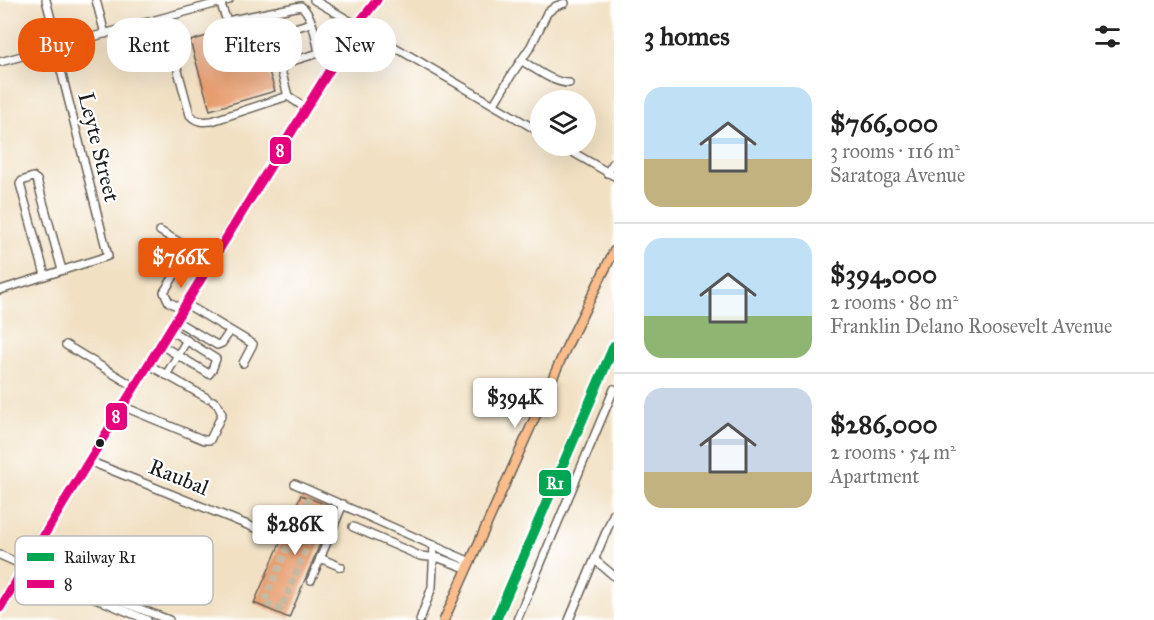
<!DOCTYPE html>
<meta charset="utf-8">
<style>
:root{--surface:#fff;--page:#f2f2f2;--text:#222;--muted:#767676;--line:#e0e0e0;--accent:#ea580c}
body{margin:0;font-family:"IM FELL Great Primer",serif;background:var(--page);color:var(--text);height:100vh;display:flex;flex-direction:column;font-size:22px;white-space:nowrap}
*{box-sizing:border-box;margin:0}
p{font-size:20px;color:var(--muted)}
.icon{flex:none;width:33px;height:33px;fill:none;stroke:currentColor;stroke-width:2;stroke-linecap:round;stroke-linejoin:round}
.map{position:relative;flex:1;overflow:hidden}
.drawer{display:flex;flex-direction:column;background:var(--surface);width:540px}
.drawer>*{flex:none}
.guide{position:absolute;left:18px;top:18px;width:506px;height:54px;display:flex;gap:12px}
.tools{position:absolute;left:530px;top:90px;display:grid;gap:12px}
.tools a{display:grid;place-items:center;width:66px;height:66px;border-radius:50%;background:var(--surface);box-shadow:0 6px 24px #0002;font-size:30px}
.price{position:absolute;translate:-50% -51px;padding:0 14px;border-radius:6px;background:#fff;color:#222;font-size:20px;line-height:39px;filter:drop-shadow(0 2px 3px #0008)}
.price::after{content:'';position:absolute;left:50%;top:36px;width:18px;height:14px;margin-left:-9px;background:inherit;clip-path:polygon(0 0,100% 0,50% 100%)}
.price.on{background:var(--accent);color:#fff}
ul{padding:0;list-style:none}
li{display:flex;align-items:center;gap:18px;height:150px;padding:0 30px}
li+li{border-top:2px solid var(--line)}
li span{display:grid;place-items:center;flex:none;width:168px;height:120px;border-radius:18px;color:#555}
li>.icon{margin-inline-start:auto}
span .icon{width:72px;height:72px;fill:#fffc;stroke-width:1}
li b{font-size:26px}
h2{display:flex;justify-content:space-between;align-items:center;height:72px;padding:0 30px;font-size:26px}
.pill{padding:0 21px;border-radius:24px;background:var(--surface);box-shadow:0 6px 24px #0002;font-size:21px;line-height:54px}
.pill.on{background:var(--accent);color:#fff}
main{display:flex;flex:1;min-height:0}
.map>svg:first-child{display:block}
.building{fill:#e89d6e}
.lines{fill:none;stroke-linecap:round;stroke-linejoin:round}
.minor-tunnel{stroke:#c6b9a1;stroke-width:7;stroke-dasharray:7 3.5;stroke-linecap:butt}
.minor-casing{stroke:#676156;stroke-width:10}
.major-casing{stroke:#676156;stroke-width:11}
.minor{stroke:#fff;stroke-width:7}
.major{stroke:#f9bc8a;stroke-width:8}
.bus-1-casing{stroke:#fff;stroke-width:14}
.bus-1{stroke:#e5007d;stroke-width:9}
.rail-1-casing{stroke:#fff;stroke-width:15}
.rail-1{stroke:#00a651;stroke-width:10}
.bus-dot{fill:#1c1c1c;stroke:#fff;stroke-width:2}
.labels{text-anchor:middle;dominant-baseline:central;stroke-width:4.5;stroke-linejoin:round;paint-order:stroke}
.street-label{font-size:22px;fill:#1c1c1c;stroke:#fff}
.key{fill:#fff;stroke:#bbb;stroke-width:1.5}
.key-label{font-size:16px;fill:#1c1c1c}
.line-badge{stroke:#fff;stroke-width:2}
.badge-label{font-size:16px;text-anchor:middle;font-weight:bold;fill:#fff}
</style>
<main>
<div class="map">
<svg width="614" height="620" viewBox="0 0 614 620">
<rect width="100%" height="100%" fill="#fff"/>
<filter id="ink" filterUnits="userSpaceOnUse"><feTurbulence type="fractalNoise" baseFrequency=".0167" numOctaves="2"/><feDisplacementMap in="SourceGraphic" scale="12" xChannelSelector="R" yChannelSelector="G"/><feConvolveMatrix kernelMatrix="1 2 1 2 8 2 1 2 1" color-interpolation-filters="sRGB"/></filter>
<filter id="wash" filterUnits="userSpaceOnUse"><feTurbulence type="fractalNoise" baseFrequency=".008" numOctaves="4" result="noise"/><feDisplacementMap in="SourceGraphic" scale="24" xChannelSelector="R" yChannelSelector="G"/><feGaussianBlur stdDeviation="1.35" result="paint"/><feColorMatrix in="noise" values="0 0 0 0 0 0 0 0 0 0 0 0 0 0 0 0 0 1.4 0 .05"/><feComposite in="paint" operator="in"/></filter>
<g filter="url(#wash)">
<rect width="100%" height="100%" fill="#f1e0c2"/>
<g id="blocks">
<!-- building -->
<g class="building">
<polygon points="254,22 275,91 210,110 190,41"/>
<polygon points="301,495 335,508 289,618 254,603"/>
</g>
</g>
</g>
<g filter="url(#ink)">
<use href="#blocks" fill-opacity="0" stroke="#676156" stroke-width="1.5"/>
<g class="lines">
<!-- minor-tunnel -->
<polyline class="minor-tunnel" points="309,498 264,602 281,609 325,504"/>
<!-- minor casing -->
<g class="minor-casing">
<g id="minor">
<polyline points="46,0 58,46"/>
<polyline points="96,0 105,34"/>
<polyline points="314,0 540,132"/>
<polyline points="220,2 227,21 261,14 267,18 288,96"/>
<path d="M261,14L301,6C313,15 316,39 319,53L279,65"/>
<polyline points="271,35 311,23"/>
<path d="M522,61C536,69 553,83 569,83"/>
<polyline points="0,62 229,0"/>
<path d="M177,67L190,115C196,122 203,122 212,121L288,96L307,109"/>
<polyline points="494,104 512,74 531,46 547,13 556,6 565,3"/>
<polyline points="562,146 614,176"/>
<polyline points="607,173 614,162"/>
<polyline points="160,231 184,245 189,252"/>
<polyline points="45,275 20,184 22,181 33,177 37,180 62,270"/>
<polyline points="0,290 108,256 55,47"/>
<polyline points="186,304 253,344 243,363"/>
<polyline points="183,309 169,302 164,292 189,252 210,265"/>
<polyline points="176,321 217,345 222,343 230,331"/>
<polyline points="66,345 135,387"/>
<polyline points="161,345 209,374 212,370 216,359 170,330"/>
<polyline points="149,365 207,398"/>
<polyline points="166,375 187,340"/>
<polyline points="122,406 204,440 210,440 222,414 218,405 213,401"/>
<polyline points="89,461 255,528"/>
<polyline points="295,484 466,560 468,566 463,567 439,558 420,556 353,527"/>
<polyline points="0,555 56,580 64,585 147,620"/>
<polyline points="320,558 341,567"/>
<polyline points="595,560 614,576"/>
<polyline points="58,580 67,581 169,620"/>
<polyline points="311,580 343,504"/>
<polyline points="0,608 89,461 358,24 377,0"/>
<polyline points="420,620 432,587 434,545"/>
<polyline points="517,620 614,389"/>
<polyline points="569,620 614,513"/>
</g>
</g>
<!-- major casing -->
<g class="major-casing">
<polyline id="major" points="444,620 567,346 614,251"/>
</g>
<!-- minor -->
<use href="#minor" class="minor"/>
<!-- major -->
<use href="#major" class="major"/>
<!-- bus-1 casing -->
<g class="bus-1-casing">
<polyline id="bus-1" points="0,608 89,461 358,24 377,0"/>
</g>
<!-- bus-1 -->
<use href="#bus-1" class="bus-1"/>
<!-- rail-1 casing -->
<g class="rail-1-casing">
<polyline id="rail-1" points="496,620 614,346"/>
</g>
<!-- rail-1 -->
<use href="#rail-1" class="rail-1"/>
</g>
</g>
<!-- markers -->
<circle class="bus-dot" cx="100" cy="443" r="5"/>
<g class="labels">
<!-- street labels -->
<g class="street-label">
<text transform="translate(99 147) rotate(76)">Leyte Street</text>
<text transform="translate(179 477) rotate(22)">Raubal</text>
</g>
</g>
<!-- legend -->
<rect x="15" y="536" width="198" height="69" rx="9" class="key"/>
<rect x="27" y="553" width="27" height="8" fill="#00a651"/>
<rect x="27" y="580" width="27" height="8" fill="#e5007d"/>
<g class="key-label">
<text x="64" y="563">Railway R1</text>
<text x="64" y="590">8</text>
</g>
<g class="line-badge">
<rect x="269" y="136" width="23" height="29" rx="6" fill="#e5007d"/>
<rect x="105" y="402" width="23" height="29" rx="6" fill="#e5007d"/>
<rect x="538" y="469" width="34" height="28" rx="6" fill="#00a651"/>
</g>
<g class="badge-label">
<text x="280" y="156">8</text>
<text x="116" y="422">8</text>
<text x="555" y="489">R1</text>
</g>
</svg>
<div class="tools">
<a><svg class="icon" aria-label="layers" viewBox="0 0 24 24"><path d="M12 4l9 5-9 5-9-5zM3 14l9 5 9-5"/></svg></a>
</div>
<b class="price on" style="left:181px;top:289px">$766K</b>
<b class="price" style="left:515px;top:429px">$394K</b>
<b class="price" style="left:295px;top:556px">$286K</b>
<div class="guide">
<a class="pill on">Buy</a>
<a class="pill">Rent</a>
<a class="pill">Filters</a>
<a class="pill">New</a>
</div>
</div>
<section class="drawer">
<h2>3 homes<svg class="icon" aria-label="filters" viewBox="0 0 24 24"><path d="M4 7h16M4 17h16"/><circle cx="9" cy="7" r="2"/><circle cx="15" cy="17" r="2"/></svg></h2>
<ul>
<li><span style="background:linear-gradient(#bfe0f5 60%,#c2b280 0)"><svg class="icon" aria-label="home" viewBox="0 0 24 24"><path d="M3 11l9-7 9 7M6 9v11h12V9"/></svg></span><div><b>$766,000</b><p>3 rooms · 116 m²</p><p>Saratoga Avenue</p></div></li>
<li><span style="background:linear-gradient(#bfe0f5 65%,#8fb573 0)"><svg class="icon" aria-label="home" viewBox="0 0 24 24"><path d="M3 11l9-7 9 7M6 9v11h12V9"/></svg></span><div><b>$394,000</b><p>2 rooms · 80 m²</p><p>Franklin Delano Roosevelt Avenue</p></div></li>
<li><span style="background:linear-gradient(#c9d6e8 70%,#c2b280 0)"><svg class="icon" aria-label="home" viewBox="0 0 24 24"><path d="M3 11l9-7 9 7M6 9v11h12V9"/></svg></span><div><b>$286,000</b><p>2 rooms · 54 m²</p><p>Apartment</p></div></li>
</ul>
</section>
</main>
